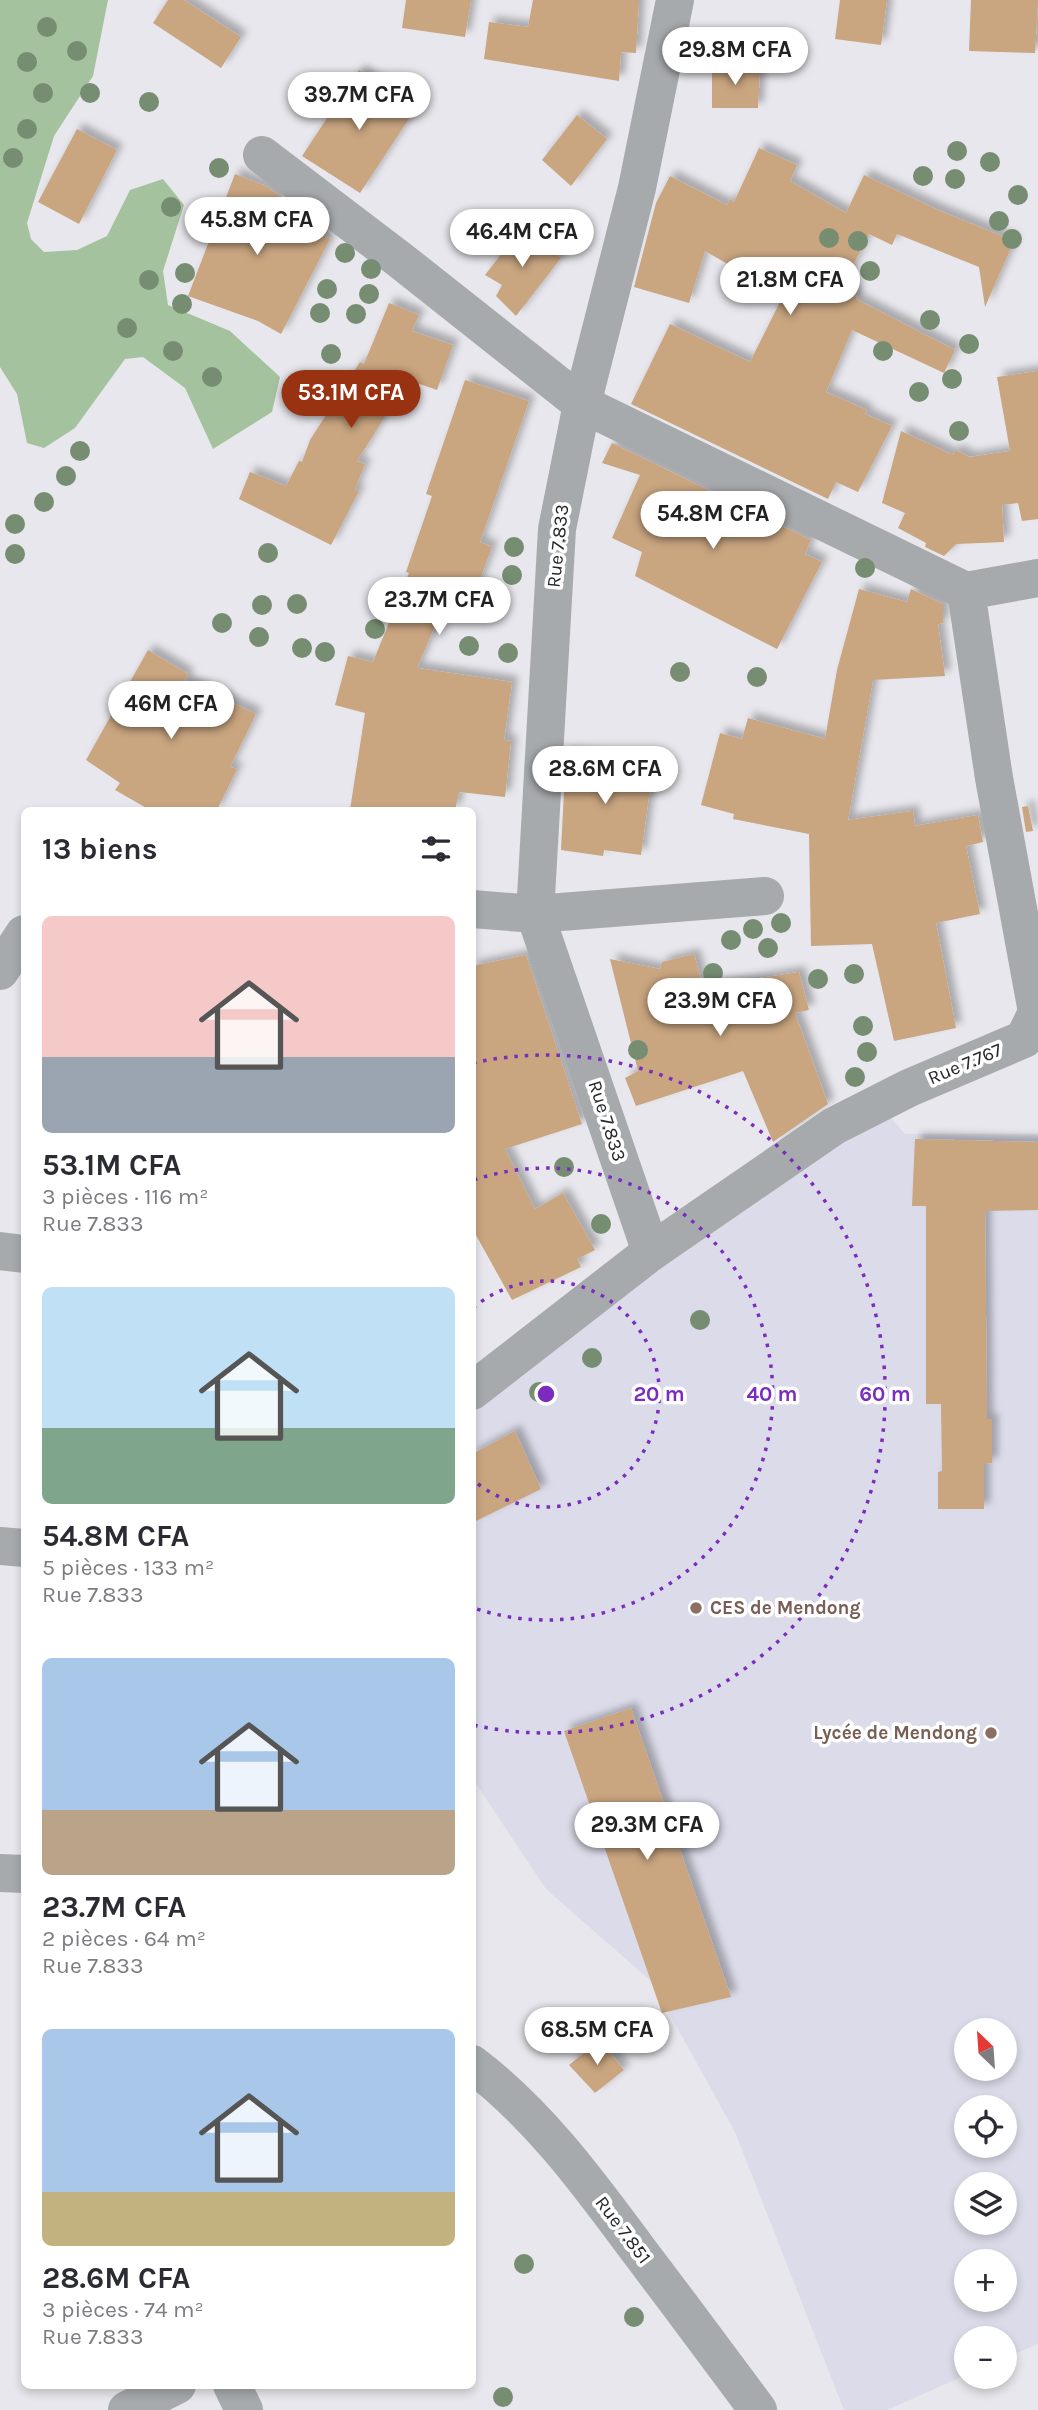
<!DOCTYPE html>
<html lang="fr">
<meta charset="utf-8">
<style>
:root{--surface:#fff;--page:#f7f7f7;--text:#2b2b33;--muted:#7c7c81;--accent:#993211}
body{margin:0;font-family:Karla,sans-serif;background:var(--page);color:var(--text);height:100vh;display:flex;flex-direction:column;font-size:26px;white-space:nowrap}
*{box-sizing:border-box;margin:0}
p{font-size:23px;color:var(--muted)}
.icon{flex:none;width:38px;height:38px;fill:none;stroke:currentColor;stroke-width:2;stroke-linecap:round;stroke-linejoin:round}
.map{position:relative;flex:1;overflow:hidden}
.panel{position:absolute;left:21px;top:807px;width:455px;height:1582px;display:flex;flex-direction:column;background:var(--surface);border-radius:10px;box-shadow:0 4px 10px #0003}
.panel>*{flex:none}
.needle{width:46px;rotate:335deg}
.buttons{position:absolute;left:954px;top:2018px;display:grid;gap:14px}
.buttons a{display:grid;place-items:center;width:63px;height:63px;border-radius:50%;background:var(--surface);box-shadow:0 4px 10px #0003;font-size:35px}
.price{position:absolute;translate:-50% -60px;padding:0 16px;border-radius:24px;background:#fff;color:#222;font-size:23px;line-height:46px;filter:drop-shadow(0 2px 4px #0008)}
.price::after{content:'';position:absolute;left:50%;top:42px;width:21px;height:16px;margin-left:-10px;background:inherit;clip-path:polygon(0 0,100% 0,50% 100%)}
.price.on{background:var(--accent);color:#fff}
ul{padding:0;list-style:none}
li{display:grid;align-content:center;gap:14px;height:371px;padding:0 21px}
li span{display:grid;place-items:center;height:217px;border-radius:10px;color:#555}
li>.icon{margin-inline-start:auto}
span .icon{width:126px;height:126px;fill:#fffc;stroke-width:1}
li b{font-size:30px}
h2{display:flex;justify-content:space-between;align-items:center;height:84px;padding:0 21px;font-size:30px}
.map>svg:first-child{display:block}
.built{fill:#dbdbe9;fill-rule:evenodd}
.green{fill:#a5c29e}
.building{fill:#c9a580;filter:url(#shadow)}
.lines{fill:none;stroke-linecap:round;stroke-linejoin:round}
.minor{stroke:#a7aaac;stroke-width:38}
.tree{fill:#768d72}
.ring{fill:none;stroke:#7b2cbf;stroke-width:3.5;stroke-dasharray:3.5 7}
.education-dot{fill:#8d6e63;stroke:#fff;stroke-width:2.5}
.labels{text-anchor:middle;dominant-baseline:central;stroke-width:7;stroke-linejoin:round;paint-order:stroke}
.street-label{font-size:19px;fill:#272729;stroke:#fff}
.education-label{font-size:19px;font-weight:bold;fill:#785e54;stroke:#fff;text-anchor:start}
.centre{fill:#7b2cbf;stroke:#fff;stroke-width:3.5}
.ring-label{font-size:21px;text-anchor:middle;font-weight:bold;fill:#7b2cbf;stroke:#fff;stroke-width:7;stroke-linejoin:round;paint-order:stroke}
</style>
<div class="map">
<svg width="1038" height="2410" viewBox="0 0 1038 2410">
<defs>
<filter id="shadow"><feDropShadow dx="6" dy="-6" stdDeviation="3.5" flood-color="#0004"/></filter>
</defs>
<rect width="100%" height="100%" fill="#e7e7ed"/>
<!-- built -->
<path class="built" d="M886,1112L905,1134H1038V2344L1005,2358L1004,2338H966V2375L887,2410H844L735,2132L652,1982L546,1889L473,1779L472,1413L617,1292ZM966,2030H1004V2068H966ZM966,2107H1004V2146H966ZM966,2184H1004V2222H966ZM966,2261H1004V2300H966Z"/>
<!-- green -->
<polygon class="green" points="0,0 108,0 93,76 54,136 27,223 31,239 44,252 77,250 107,236 130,190 163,179 184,205 163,271 168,305 230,331 280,377 272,412 213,449 185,388 143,357 125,359 75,428 44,448 27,443 17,394 0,367"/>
<!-- building -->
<g class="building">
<polygon points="168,0 184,0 241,37 221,68 153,23"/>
<polygon points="406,0 471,0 465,37 402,28"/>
<polygon points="533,0 639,0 636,53 621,52 619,81 484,59 489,22 528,27"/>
<polygon points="840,0 887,0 881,45 835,39"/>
<polygon points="971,0 1038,0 1035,53 969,51"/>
<polygon points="712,65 737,65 760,69 758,108 712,108"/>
<polygon points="359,70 416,108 360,193 302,156"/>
<polygon points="577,115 607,139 571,186 542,160"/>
<polygon points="77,129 117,150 79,224 38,202"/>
<polygon points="759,148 797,165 790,181 846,213 864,175 938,210 1014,241 985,307 979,267 897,234 892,245 869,234 842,287 858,296 856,299 955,350 944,373 852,330 826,392 867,410 865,414 892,426 858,492 836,482 828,499 631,404 670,324 750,362 783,296 705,251 689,303 634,287 656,203 670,176 727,205 730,199 734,202"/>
<polygon points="235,174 266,186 280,196 275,210 330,239 281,334 258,321 188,296"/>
<polygon points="524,225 561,258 516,316 496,296 502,285 485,275"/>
<polygon points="389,303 419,315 412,331 453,345 437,390 408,380 357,461 365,464 355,489 359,491 331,545 239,499 250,472 286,486 299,461 302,462 310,440 360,362 364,364"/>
<polygon points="1038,371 1038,519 1022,521 1018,503 1002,505 1004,542 956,544 944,556 925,547 926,543 898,528 905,513 882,503 901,431 953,455 955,450 970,457 1010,451 997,377"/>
<polygon points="465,380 529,401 480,542 492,547 472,601 449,593 417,668 512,682 504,740 511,741 505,797 459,792 455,810 350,810 365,713 335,705 348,656 373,662 409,573 406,572 432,496 426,494"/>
<polygon points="612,443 811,540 805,554 822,562 777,649 635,576 642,552 612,538 640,475 602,463"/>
<polygon points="859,589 907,602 911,589 943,604 943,623 938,624 945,676 873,680 848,820 913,811 915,826 978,815 983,842 966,846 980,914 936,923 956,1028 894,1041 872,944 811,946 809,834 733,819 734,814 701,805 720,733 742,739 748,718 825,739 837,670"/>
<polygon points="148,650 188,674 185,680 256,714 230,767 237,769 217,810 150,810 115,790 120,783 86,760"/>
<polygon points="566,754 653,766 641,855 604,850 603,856 561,850"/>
<polygon points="1028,806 1033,831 1026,832 1022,807"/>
<polygon points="694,954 703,987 799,972 809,1010 795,1013 828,1104 773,1142 743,1071 636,1106 625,1078 638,1071 610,959 660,969 662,962"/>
<polygon points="526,955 582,1124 505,1149 535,1209 563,1193 595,1250 577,1259 581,1267 512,1300 472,1228 472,966"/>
<polygon points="915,1139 1038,1142 1038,1210 985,1211 987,1419 992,1419 992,1463 984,1464 984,1509 938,1509 938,1472 942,1471 941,1404 926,1404 926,1206 912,1206"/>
<polygon points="515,1431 541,1489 472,1523 472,1454"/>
<polygon points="631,1708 731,1997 662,2013 564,1731"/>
<polygon points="600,2040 624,2070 595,2093 569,2065"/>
</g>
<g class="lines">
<!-- minor -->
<g class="minor">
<polyline points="262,155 400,260 582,404 966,591"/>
<polyline points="966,591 1038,578"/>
<polyline points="472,909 535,914 765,896"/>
<polyline points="0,971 24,934"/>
<polyline points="0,1251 24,1254"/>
<polyline points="651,1252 535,914 557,529 582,404 637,188 675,0"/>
<polyline points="472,1391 651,1252 834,1126 909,1088 1024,1039 1037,1012 994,778 966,591"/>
<polyline points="0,1546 24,1548"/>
<polyline points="0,1873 24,1874"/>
<path d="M472,2064C538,2114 587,2181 636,2247C677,2301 718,2356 758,2410"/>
<polyline points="232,2385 244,2410"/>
<polyline points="127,2410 177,2385"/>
</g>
</g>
<!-- trees -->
<g class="tree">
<circle cx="47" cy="27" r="10"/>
<circle cx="77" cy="51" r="10"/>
<circle cx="27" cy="62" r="10"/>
<circle cx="43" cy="93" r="10"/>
<circle cx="90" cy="93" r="10"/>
<circle cx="149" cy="102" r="10"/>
<circle cx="27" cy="129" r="10"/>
<circle cx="957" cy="151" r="10"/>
<circle cx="13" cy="158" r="10"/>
<circle cx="990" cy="162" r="10"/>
<circle cx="219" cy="168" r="10"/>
<circle cx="923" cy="176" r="10"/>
<circle cx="955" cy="179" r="10"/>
<circle cx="1018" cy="195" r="10"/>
<circle cx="171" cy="207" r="10"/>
<circle cx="200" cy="219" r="10"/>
<circle cx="999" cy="221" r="10"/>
<circle cx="829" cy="238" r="10"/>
<circle cx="1012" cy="239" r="10"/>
<circle cx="858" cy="241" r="10"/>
<circle cx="345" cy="253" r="10"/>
<circle cx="371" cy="269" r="10"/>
<circle cx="870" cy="271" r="10"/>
<circle cx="185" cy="273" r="10"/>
<circle cx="149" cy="280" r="10"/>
<circle cx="327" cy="289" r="10"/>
<circle cx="369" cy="294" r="10"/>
<circle cx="182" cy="304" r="10"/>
<circle cx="320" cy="313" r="10"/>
<circle cx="356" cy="314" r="10"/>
<circle cx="930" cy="320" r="10"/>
<circle cx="127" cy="328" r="10"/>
<circle cx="969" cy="344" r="10"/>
<circle cx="173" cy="351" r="10"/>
<circle cx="883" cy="351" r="10"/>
<circle cx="331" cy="354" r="10"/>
<circle cx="212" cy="377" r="10"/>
<circle cx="952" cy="379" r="10"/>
<circle cx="919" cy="392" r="10"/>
<circle cx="959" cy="431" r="10"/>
<circle cx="80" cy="451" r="10"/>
<circle cx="66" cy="476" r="10"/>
<circle cx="44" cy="502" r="10"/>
<circle cx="15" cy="524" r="10"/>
<circle cx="514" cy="547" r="10"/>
<circle cx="268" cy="553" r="10"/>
<circle cx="15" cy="554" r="10"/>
<circle cx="865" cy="568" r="10"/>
<circle cx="512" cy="575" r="10"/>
<circle cx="493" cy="597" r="10"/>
<circle cx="297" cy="604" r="10"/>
<circle cx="262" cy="605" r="10"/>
<circle cx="222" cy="623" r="10"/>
<circle cx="375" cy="629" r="10"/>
<circle cx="259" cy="637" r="10"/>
<circle cx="469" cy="646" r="10"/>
<circle cx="302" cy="648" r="10"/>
<circle cx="325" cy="652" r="10"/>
<circle cx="508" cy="653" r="10"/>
<circle cx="680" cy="672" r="10"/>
<circle cx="757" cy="677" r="10"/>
<circle cx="781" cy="923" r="10"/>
<circle cx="753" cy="929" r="10"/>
<circle cx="731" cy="940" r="10"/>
<circle cx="768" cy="948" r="10"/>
<circle cx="713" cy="973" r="10"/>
<circle cx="854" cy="974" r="10"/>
<circle cx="818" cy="979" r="10"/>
<circle cx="863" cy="1026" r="10"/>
<circle cx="638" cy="1050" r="10"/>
<circle cx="867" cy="1052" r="10"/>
<circle cx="855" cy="1077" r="10"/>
<circle cx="564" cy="1167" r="10"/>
<circle cx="601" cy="1224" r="10"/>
<circle cx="700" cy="1320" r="10"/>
<circle cx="592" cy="1358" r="10"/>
<circle cx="539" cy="1392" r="10"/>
<circle cx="524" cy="2264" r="10"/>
<circle cx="634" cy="2317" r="10"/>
<circle cx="503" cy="2397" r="10"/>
</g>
<!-- distance rings -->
<g class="ring">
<path d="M473 1308A113 113 0 1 1 473 1480"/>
<path d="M474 1180A226 226 0 1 1 474 1608"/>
<path d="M473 1063A339 339 0 1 1 473 1725"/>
</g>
<!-- markers -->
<g class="education-dot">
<circle cx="696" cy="1608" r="7"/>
<circle cx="991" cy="1733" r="7"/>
</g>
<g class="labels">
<!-- street labels -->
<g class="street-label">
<text transform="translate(558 546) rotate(-84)">Rue 7.833</text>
<text transform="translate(965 1064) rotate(-23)">Rue 7.767</text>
<text transform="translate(607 1121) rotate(72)">Rue 7.833</text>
<text transform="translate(623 2230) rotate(53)">Rue 7.851</text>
</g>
<!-- education labels -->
<g class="education-label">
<text x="710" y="1608">CES de Mendong</text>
<text x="977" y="1733" text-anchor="end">Lycée de Mendong</text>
</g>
</g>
<circle cx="546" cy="1394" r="10" class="centre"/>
<g class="ring-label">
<text x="659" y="1401">20 m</text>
<text x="772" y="1401">40 m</text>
<text x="885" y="1401">60 m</text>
</g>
</svg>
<div class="buttons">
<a><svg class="needle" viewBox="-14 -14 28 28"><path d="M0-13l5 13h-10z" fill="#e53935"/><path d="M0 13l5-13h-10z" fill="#7c7c81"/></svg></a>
<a><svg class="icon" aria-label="locate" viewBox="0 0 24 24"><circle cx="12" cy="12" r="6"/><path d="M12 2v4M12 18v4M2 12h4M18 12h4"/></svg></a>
<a><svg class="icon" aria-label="layers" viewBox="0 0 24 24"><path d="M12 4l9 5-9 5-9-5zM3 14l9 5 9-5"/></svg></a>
<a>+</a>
<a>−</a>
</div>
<b class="price" style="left:735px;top:87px">29.8M CFA</b>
<b class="price" style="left:359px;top:132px">39.7M CFA</b>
<b class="price" style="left:257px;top:257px">45.8M CFA</b>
<b class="price" style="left:522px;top:269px">46.4M CFA</b>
<b class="price" style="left:790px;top:317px">21.8M CFA</b>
<b class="price on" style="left:351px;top:430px">53.1M CFA</b>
<b class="price" style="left:713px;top:551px">54.8M CFA</b>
<b class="price" style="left:439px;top:637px">23.7M CFA</b>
<b class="price" style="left:171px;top:741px">46M CFA</b>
<b class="price" style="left:605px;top:806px">28.6M CFA</b>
<b class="price" style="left:720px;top:1038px">23.9M CFA</b>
<b class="price" style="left:647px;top:1862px">29.3M CFA</b>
<b class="price" style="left:597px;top:2067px">68.5M CFA</b>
<section class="panel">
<h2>13 biens<svg class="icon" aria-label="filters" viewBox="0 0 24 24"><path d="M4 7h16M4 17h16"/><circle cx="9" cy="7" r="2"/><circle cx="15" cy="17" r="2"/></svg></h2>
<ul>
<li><span style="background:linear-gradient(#f6c9c9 65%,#9aa5b1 0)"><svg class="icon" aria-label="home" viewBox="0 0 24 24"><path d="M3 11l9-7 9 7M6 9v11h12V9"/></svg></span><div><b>53.1M CFA</b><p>3 pièces · 116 m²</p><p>Rue 7.833</p></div></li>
<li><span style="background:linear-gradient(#bfe0f5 65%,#7fa58c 0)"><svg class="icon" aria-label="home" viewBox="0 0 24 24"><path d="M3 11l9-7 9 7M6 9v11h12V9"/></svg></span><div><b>54.8M CFA</b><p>5 pièces · 133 m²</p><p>Rue 7.833</p></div></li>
<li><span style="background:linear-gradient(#a9c7e8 70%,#b9a48a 0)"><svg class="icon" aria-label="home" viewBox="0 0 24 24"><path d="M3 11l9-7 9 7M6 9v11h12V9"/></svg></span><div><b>23.7M CFA</b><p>2 pièces · 64 m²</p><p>Rue 7.833</p></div></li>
<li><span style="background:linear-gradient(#a9c7e8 75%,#c2b280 0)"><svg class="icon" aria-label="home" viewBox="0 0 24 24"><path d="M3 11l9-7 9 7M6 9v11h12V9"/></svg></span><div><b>28.6M CFA</b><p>3 pièces · 74 m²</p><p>Rue 7.833</p></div></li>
</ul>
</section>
</div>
